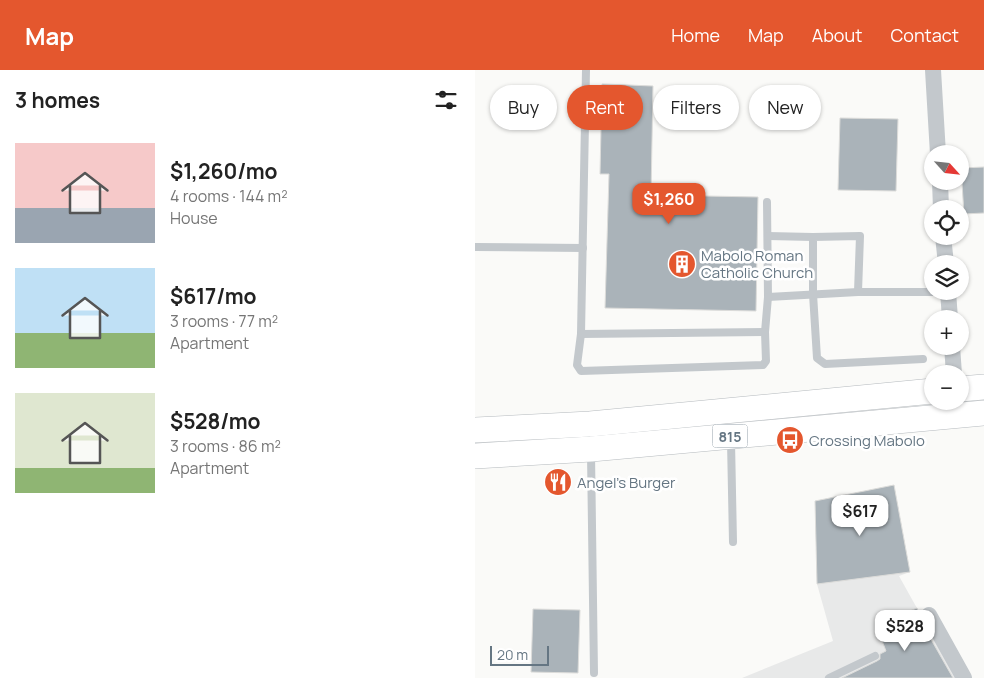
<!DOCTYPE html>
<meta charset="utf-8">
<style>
:root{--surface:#fff;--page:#f6f6f6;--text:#222;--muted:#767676;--accent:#e4572e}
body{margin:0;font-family:Manrope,sans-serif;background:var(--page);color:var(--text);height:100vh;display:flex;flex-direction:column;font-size:19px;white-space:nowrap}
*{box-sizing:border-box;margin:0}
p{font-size:16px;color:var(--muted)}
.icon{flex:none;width:28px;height:28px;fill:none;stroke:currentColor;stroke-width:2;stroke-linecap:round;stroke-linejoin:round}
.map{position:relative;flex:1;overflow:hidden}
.panel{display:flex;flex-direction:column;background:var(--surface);width:475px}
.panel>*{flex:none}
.banner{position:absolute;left:15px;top:15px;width:419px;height:45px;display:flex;gap:10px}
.needle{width:32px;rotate:117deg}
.fabs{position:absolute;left:449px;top:75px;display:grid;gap:10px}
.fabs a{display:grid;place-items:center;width:45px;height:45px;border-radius:50%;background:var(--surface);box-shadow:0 1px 4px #0004;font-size:25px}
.scale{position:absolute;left:15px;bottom:12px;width:59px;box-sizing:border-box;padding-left:5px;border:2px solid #657683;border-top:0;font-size:14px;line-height:18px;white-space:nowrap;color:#657683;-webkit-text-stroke:4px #fff;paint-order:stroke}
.price{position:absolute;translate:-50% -42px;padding:0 11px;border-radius:10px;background:#fff;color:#222;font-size:16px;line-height:32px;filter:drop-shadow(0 1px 2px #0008)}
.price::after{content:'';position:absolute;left:50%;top:30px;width:15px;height:11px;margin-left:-8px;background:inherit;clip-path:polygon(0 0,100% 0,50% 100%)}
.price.current{background:var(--accent);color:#fff}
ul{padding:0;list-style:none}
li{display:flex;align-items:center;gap:15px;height:125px;padding:0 15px}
li span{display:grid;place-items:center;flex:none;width:140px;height:100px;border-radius:0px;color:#555}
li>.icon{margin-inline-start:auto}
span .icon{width:60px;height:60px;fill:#fffc;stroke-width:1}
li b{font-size:21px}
h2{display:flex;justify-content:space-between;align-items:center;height:60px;padding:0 15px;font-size:21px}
.pill{padding:0 18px;border-radius:22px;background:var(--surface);box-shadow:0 1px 4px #0004;font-size:18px;line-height:45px}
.pill.current{background:var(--accent);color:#fff}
header{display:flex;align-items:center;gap:30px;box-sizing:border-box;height:70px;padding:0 25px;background:var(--accent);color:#fff}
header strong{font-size:24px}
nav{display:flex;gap:28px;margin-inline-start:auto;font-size:18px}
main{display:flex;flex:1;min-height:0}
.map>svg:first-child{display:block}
.built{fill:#e8e9e9}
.building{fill:#aab3b9;stroke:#dcdcda}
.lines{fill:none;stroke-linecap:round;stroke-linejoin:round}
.primary-casing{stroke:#b5babe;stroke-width:26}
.service{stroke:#c3c8cc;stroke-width:8}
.minor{stroke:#c3c8cc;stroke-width:16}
.primary{stroke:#fff;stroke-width:25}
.labels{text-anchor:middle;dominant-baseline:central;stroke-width:5;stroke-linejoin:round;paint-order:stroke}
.shield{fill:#fff;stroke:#939fa8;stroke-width:1}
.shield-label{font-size:14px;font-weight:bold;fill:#657683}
.poi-label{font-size:15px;fill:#657683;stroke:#fff;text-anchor:start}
</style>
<header>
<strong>Map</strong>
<nav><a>Home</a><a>Map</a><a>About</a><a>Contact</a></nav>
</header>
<main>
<section class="panel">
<h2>3 homes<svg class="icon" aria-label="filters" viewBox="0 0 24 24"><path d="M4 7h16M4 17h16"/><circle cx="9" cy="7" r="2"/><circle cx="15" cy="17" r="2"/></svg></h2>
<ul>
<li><span style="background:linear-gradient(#f6c9c9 65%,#9aa5b1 0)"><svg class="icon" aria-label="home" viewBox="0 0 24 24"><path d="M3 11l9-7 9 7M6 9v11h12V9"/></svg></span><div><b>$1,260/mo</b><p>4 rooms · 144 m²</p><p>House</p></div></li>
<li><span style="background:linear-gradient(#bfe0f5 65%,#8fb573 0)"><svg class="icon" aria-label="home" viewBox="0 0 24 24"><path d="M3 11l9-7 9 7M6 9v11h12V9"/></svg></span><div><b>$617/mo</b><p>3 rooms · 77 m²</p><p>Apartment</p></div></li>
<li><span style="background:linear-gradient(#dfe7d0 75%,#8fb573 0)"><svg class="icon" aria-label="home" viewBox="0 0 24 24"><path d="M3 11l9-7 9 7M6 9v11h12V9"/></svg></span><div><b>$528/mo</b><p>3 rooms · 86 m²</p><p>Apartment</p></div></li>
</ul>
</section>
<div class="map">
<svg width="509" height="608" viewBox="0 0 509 608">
<rect width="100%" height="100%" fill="#fafaf8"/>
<!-- built -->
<polygon class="built" points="419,415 435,502 424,506 481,608 267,608 358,571 342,514 340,431"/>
<!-- building -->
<g class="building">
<polygon points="127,14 178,16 176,125 283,127 281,241 130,238 134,104 125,104"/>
<polygon points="365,48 423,49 421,121 363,120"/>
<polygon points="509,97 509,143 489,144 486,98"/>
<polygon points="419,415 435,502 342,514 340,431"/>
<polygon points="442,538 445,550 478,608 367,608 402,591 405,589 405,584 411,581 401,555"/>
<polygon points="58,539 105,540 103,603 56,602"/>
</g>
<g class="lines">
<!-- primary casing -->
<g class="primary-casing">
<g id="primary">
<polyline points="485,319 509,317"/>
<polyline points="0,360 115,354 458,321"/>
<polyline points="0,386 116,379 509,343"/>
</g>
</g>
<!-- service -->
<g class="service">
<polyline points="111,0 106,264 102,295 106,301 288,295 291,291 290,262 293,227 292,132"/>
<polyline points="293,166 338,167"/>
<polyline points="0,177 108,178"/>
<polyline points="383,222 385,166 338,167 338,224 342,288 350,294 448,289"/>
<polyline points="293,227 383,222 473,222"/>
<polyline points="106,264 290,262"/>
<polyline points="256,371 258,472"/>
<polyline points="116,383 119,603"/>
<polyline points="354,608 400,586"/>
</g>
<!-- minor -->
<g class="minor">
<polyline points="458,0 463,84"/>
<polyline points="465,111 466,139"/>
<polyline points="468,166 471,194"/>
<polyline points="473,221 475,249"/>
<polyline points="477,276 479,304"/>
<polyline points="454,545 489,608"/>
</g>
<!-- primary -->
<use href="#primary" class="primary"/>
</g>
<!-- icons -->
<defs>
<g id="building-disc" transform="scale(1.4375)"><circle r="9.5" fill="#e4572e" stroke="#fff"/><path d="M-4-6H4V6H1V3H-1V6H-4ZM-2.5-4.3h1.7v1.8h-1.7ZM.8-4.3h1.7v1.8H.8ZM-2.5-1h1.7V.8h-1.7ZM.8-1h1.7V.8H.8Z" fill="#fff"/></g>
<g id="bus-disc" transform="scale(1.4375)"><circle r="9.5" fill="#e4572e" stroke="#fff"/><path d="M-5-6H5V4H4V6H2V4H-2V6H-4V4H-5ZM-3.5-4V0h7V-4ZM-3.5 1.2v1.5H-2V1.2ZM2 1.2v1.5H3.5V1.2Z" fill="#fff"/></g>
<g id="restaurant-disc" transform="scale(1.4375)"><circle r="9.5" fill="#e4572e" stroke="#fff"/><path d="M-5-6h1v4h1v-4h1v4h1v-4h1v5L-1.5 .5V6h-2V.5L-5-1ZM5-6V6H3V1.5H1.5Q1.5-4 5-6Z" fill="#fff"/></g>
</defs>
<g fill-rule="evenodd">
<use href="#building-disc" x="207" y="194"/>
<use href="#bus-disc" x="315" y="370"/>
<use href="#restaurant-disc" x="83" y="412"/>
</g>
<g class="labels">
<!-- shield labels -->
<rect class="shield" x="237.5" y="354.5" width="35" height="23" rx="4"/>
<g class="shield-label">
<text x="255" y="366">815</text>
</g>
<!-- poi labels -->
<g class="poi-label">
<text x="226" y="185">Mabolo Roman<tspan x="226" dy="17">Catholic Church</tspan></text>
<text x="334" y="370">Crossing Mabolo</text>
<text x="102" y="412">Angel's Burger</text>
</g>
</g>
</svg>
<div class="fabs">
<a><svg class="needle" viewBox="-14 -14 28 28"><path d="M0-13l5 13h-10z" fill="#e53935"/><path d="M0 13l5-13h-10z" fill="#767676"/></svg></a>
<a><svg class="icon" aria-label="locate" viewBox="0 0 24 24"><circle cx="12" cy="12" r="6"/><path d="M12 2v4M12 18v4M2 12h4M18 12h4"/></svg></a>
<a><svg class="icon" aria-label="layers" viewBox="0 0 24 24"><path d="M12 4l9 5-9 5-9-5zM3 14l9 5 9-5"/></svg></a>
<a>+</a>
<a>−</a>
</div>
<div class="scale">20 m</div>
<b class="price current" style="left:194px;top:155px">$1,260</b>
<b class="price" style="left:385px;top:467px">$617</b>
<b class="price" style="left:430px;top:582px">$528</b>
<div class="banner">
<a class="pill">Buy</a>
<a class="pill current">Rent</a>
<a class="pill">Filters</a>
<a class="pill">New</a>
</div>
</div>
</main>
